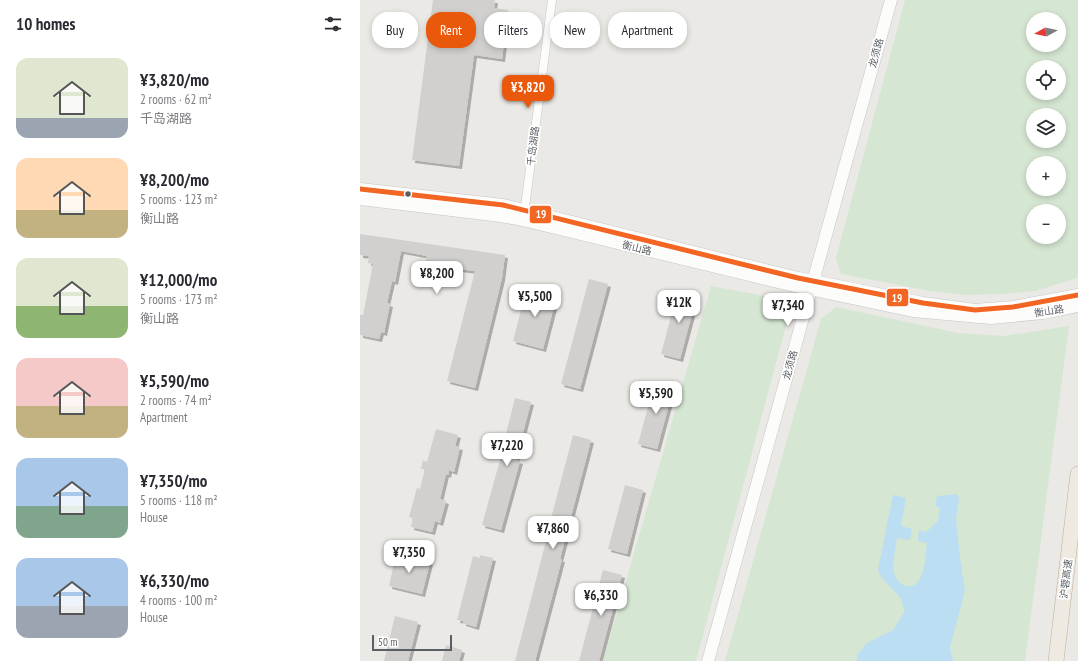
<!DOCTYPE html>
<meta charset="utf-8">
<style>
:root{--surface:#fff;--page:#f7f7f7;--text:#2b2b33;--muted:#7c7c81;--accent:#ea580c}
body{margin:0;font-family:"PT Sans Narrow","Noto Sans SC",sans-serif;background:var(--page);color:var(--text);height:100vh;display:flex;flex-direction:column;font-size:15px;white-space:nowrap}
*{box-sizing:border-box;margin:0}
p{font-size:13px;color:var(--muted)}
.icon{flex:none;width:22px;height:22px;fill:none;stroke:currentColor;stroke-width:2;stroke-linecap:round;stroke-linejoin:round}
.map{position:relative;flex:1;overflow:hidden}
.panel{display:flex;flex-direction:column;background:var(--surface);width:360px}
.panel>*{flex:none}
.banner{position:absolute;left:12px;top:12px;width:380px;height:36px;display:flex;gap:8px}
.needle{width:26px;rotate:262deg}
.tools{position:absolute;left:666px;top:12px;display:grid;gap:8px}
.tools a{display:grid;place-items:center;width:40px;height:40px;border-radius:50%;background:var(--surface);box-shadow:0 2px 6px #0003;font-size:20px}
.scale{position:absolute;left:12px;bottom:10px;width:80px;box-sizing:border-box;padding-left:4px;border:2px solid #5b5f63;border-top:0;font-size:11px;line-height:14px;white-space:nowrap;color:#5b5f63;-webkit-text-stroke:3px #fff;paint-order:stroke}
.price{position:absolute;translate:-50% -34px;padding:0 9px;border-radius:8px;background:#fff;color:#222;font-size:13px;line-height:26px;filter:drop-shadow(0 1px 2px #0008)}
.price::after{content:'';position:absolute;left:50%;top:24px;width:12px;height:9px;margin-left:-6px;background:inherit;clip-path:polygon(0 0,100% 0,50% 100%)}
.price.current{background:var(--accent);color:#fff}
ul{padding:0;list-style:none}
li{display:flex;align-items:center;gap:12px;height:100px;padding:0 16px}
li span{display:grid;place-items:center;flex:none;width:112px;height:80px;border-radius:12px;color:#555}
li>.icon{margin-inline-start:auto}
span .icon{width:48px;height:48px;fill:#fffc;stroke-width:1}
li b{font-size:17px}
h2{display:flex;justify-content:space-between;align-items:center;height:48px;padding:0 16px;font-size:17px}
.chip{padding:0 14px;border-radius:16px;background:var(--surface);box-shadow:0 2px 6px #0003;font-size:14px;line-height:36px}
.chip.current{background:var(--accent);color:#fff}
main{display:flex;flex:1;min-height:0}
.map>svg:first-child{display:block}
.green{fill:#d5e6d2;fill-rule:evenodd}
.water{fill:#bcdef2}
.building{fill:#d1d0ce;filter:url(#shadow)}
.lines{fill:none;stroke-linecap:round;stroke-linejoin:round}
.street-casing{stroke:#c7c7c6;stroke-width:9}
.secondary-casing{stroke:#c6c6c6;stroke-width:13}
.highway-casing{stroke:#c0b095;stroke-width:16}
.street{stroke:#fcfcfb;stroke-width:8}
.secondary{stroke:#fcfcfb;stroke-width:12}
.highway{stroke:#eeeae2;stroke-width:15}
.bus-1-casing{stroke:#fff;stroke-width:8}
.bus-1{stroke:#f26522;stroke-width:5}
.bus-dot{fill:#5b5f63;stroke:#fff;stroke-width:1.5}
.labels{text-anchor:middle;dominant-baseline:central;stroke-width:3.5;stroke-linejoin:round;paint-order:stroke}
.street-label{font-size:10px;fill:#5b5f63;stroke:#fff}
.line-badge{stroke:#fff;stroke-width:1.5}
.badge-label{font-size:11px;text-anchor:middle;font-weight:bold;fill:#fff}
</style>
<main>
<section class="panel">
<h2>10 homes<svg class="icon" aria-label="filters" viewBox="0 0 24 24"><path d="M4 7h16M4 17h16"/><circle cx="9" cy="7" r="2"/><circle cx="15" cy="17" r="2"/></svg></h2>
<ul>
<li><span style="background:linear-gradient(#dfe7d0 75%,#9aa5b1 0)"><svg class="icon" aria-label="home" viewBox="0 0 24 24"><path d="M3 11l9-7 9 7M6 9v11h12V9"/></svg></span><div><b>¥3,820/mo</b><p>2 rooms · 62 m²</p><p>千岛湖路</p></div></li>
<li><span style="background:linear-gradient(#ffd9b3 65%,#c2b280 0)"><svg class="icon" aria-label="home" viewBox="0 0 24 24"><path d="M3 11l9-7 9 7M6 9v11h12V9"/></svg></span><div><b>¥8,200/mo</b><p>5 rooms · 123 m²</p><p>衡山路</p></div></li>
<li><span style="background:linear-gradient(#dfe7d0 60%,#8fb573 0)"><svg class="icon" aria-label="home" viewBox="0 0 24 24"><path d="M3 11l9-7 9 7M6 9v11h12V9"/></svg></span><div><b>¥12,000/mo</b><p>5 rooms · 173 m²</p><p>衡山路</p></div></li>
<li><span style="background:linear-gradient(#f6c9c9 60%,#c2b280 0)"><svg class="icon" aria-label="home" viewBox="0 0 24 24"><path d="M3 11l9-7 9 7M6 9v11h12V9"/></svg></span><div><b>¥5,590/mo</b><p>2 rooms · 74 m²</p><p>Apartment</p></div></li>
<li><span style="background:linear-gradient(#a9c7e8 60%,#7fa58c 0)"><svg class="icon" aria-label="home" viewBox="0 0 24 24"><path d="M3 11l9-7 9 7M6 9v11h12V9"/></svg></span><div><b>¥7,350/mo</b><p>5 rooms · 118 m²</p><p>House</p></div></li>
<li><span style="background:linear-gradient(#a9c7e8 60%,#9aa5b1 0)"><svg class="icon" aria-label="home" viewBox="0 0 24 24"><path d="M3 11l9-7 9 7M6 9v11h12V9"/></svg></span><div><b>¥6,330/mo</b><p>4 rooms · 100 m²</p><p>House</p></div></li>
</ul>
</section>
<div class="map">
<svg width="718" height="661" viewBox="0 0 718 661">
<defs>
<filter id="shadow"><feDropShadow dx="3" dy="3" stdDeviation="0" flood-color="#0004"/></filter>
</defs>
<rect width="100%" height="100%" fill="#ebe9e5"/>
<!-- green -->
<g class="green">
<path d="M545,0H718V272L717,278L675,291L641,294L606,295L570,291L481,274L476,258ZM673,19H699V45H673ZM673,67H699V93H673ZM673,115H699V141H673ZM673,163H699V189H673ZM673,211H699V237H673Z"/>
<polygon points="351,286 420,299 430,311 336,661 243,661"/>
<polygon points="476,307 598,333 644,336 709,326 665,661 365,661 461,319"/>
</g>
<!-- water -->
<path class="water" d="M597,494L599,500L596,519L600,558L605,591L590,647L593,661H497V655L507,643L533,630L545,611L540,597L522,578L518,570L533,495L546,498L541,526L552,529L550,540L537,538C536,546 532,566 534,573C536,579 539,584 546,586C566,590 565,554 567,543L558,541L559,530L566,532L578,521L580,508L575,506L577,496Z"/>
<!-- building -->
<g class="building">
<polygon points="73,0 135,0 134,8 148,10 142,59 114,55 99,166 52,160"/>
<polygon points="0,234 145,255 142,278 115,388 87,381 115,271 65,265 67,256 41,251 35,282 32,281 27,303 30,304 24,333 21,332 19,339 0,335 0,315 3,315 13,264 8,263 9,256 0,255"/>
<polygon points="229,279 248,284 220,389 201,384"/>
<polygon points="167,287 197,295 183,349 153,341"/>
<polygon points="318,290 337,295 320,359 301,354"/>
<polygon points="295,381 314,386 297,449 278,444"/>
<polygon points="155,398 171,402 156,460 160,461 141,530 122,525 145,442 144,442"/>
<polygon points="76,429 98,435 95,446 100,447 94,472 89,470 88,475 86,474 80,499 86,501 80,523 75,521 72,532 51,527 53,518 49,517 57,488 60,489 65,469 61,469 63,460 67,462"/>
<polygon points="213,435 231,440 200,559 202,559 175,661 155,661 186,541 185,541"/>
<polygon points="265,485 283,490 267,554 248,549"/>
<polygon points="36,554 70,562 62,594 29,586"/>
<polygon points="120,555 133,558 116,627 103,623 103,621 97,620 113,556 120,558"/>
<polygon points="243,570 262,575 239,661 219,661"/>
<polygon points="35,616 58,622 48,661 24,661"/>
<polygon points="86,645 102,650 99,661 82,661"/>
</g>
<g class="lines">
<!-- street casing -->
<g class="street-casing">
<polyline id="street" points="164,215 192,0"/>
</g>
<!-- secondary casing -->
<g class="secondary-casing">
<g id="secondary">
<polyline points="0,189 143,205 438,278 563,303 615,310 653,307 718,295"/>
<polyline points="0,199 141,216 163,220 435,286 553,311 631,318 683,313 718,306"/>
<polyline points="348,661 531,0"/>
</g>
</g>
<!-- highway casing -->
<g class="highway-casing">
<polyline id="highway" points="696,661 718,474"/>
</g>
<!-- street -->
<use href="#street" class="street"/>
<!-- secondary -->
<use href="#secondary" class="secondary"/>
<!-- highway -->
<use href="#highway" class="highway"/>
<!-- bus-1 casing -->
<g class="bus-1-casing">
<polyline id="bus-1" points="0,189 143,205 438,278 563,303 615,310 653,307 718,295"/>
</g>
<!-- bus-1 -->
<use href="#bus-1" class="bus-1"/>
</g>
<!-- markers -->
<circle class="bus-dot" cx="48" cy="194" r="3.5"/>
<g class="labels">
<!-- street labels -->
<g class="street-label">
<text transform="translate(516 53) rotate(-75)">龙须路</text>
<text transform="translate(173 146) rotate(-83)">千岛湖路</text>
<text transform="translate(277 248) rotate(14)">衡山路</text>
<text transform="translate(689 311) rotate(-9)">衡山路</text>
<text transform="translate(430 365) rotate(-75)">龙须路</text>
<text transform="translate(706 579) rotate(-83)">沪蓉高速</text>
</g>
</g>
<g class="line-badge">
<rect x="169" y="205" width="23" height="19" rx="4" fill="#f26522"/>
<rect x="526" y="288" width="23" height="19" rx="4" fill="#f26522"/>
</g>
<g class="badge-label">
<text x="181" y="218">19</text>
<text x="537" y="302">19</text>
</g>
</svg>
<div class="tools">
<a><svg class="needle" viewBox="-14 -14 28 28"><path d="M0-13l5 13h-10z" fill="#e53935"/><path d="M0 13l5-13h-10z" fill="#7c7c81"/></svg></a>
<a><svg class="icon" aria-label="locate" viewBox="0 0 24 24"><circle cx="12" cy="12" r="6"/><path d="M12 2v4M12 18v4M2 12h4M18 12h4"/></svg></a>
<a><svg class="icon" aria-label="layers" viewBox="0 0 24 24"><path d="M12 4l9 5-9 5-9-5zM3 14l9 5 9-5"/></svg></a>
<a>+</a>
<a>−</a>
</div>
<div class="scale">50 m</div>
<b class="price current" style="left:168px;top:109px">¥3,820</b>
<b class="price" style="left:77px;top:295px">¥8,200</b>
<b class="price" style="left:175px;top:318px">¥5,500</b>
<b class="price" style="left:319px;top:324px">¥12K</b>
<b class="price" style="left:428px;top:327px">¥7,340</b>
<b class="price" style="left:296px;top:415px">¥5,590</b>
<b class="price" style="left:147px;top:467px">¥7,220</b>
<b class="price" style="left:193px;top:550px">¥7,860</b>
<b class="price" style="left:49px;top:574px">¥7,350</b>
<b class="price" style="left:241px;top:617px">¥6,330</b>
<div class="banner">
<a class="chip">Buy</a>
<a class="chip current">Rent</a>
<a class="chip">Filters</a>
<a class="chip">New</a>
<a class="chip">Apartment</a>
</div>
</div>
</main>
